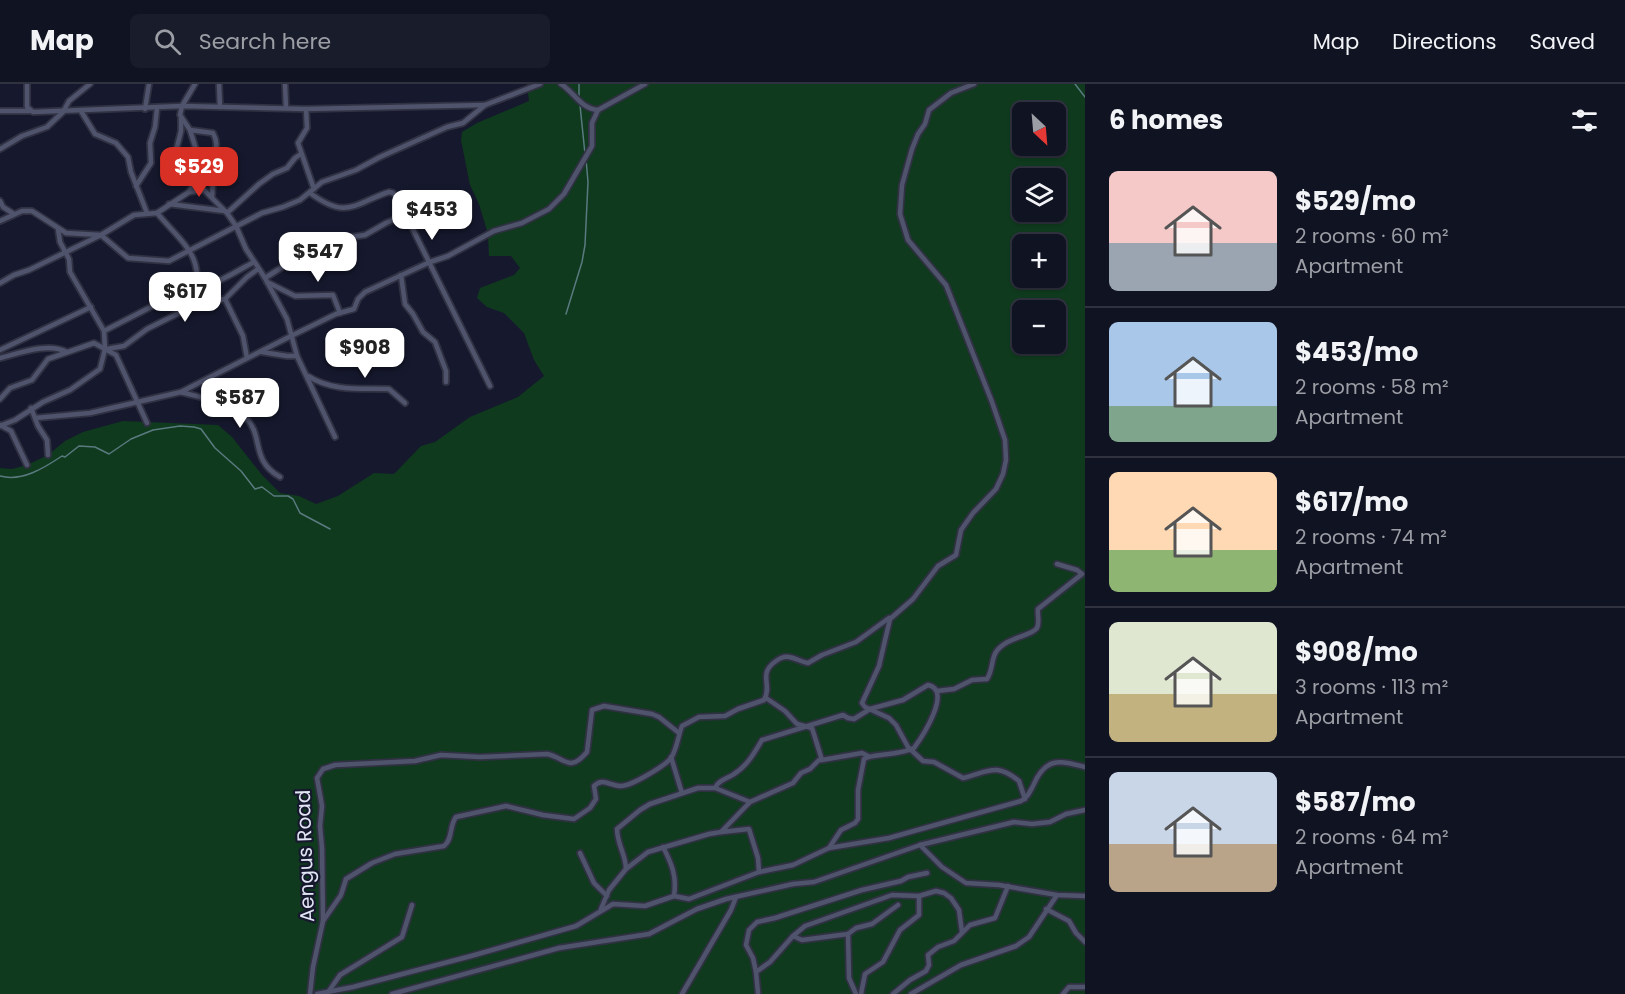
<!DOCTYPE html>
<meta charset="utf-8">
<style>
:root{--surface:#101322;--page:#191c2a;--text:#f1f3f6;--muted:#9c9ea5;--line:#303240;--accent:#d93025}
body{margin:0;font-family:Poppins,sans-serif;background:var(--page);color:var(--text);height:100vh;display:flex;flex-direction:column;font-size:22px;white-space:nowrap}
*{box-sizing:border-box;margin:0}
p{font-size:20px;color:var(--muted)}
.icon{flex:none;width:33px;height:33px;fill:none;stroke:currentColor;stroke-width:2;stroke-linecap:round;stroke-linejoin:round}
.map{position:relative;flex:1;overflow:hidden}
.panel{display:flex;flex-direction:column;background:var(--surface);width:540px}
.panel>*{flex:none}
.needle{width:39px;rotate:154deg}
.tools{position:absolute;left:1012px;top:18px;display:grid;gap:12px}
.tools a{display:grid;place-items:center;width:54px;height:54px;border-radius:9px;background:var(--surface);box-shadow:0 2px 4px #0004,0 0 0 2px var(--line);font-size:30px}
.price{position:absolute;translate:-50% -51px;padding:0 14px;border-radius:12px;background:#fff;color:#222;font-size:20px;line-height:39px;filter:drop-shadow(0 2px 3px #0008)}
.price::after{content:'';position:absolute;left:50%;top:36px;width:18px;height:14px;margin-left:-9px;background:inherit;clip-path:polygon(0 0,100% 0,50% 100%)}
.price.active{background:var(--accent);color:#fff}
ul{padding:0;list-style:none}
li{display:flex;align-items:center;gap:18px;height:150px;padding:0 24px}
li+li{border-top:2px solid var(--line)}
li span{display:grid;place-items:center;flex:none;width:168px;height:120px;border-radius:9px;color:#555}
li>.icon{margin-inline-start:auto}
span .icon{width:72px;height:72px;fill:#fffc;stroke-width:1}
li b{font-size:26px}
h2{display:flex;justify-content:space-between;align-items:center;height:72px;padding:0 24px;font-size:26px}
header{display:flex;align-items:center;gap:36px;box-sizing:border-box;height:84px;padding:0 30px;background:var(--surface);border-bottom:2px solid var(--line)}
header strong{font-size:28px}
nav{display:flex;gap:33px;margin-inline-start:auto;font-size:21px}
.search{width:420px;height:54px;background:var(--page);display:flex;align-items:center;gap:15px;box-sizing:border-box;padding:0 21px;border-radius:9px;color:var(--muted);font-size:22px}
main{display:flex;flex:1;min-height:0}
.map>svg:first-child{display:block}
.green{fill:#0f3a1d;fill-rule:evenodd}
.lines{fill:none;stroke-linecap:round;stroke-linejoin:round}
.stream{stroke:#5a7a80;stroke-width:1.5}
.minor-casing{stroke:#303142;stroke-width:8}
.minor{stroke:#4f536c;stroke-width:4.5}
.labels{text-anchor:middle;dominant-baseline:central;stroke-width:4.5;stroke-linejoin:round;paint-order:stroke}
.street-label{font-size:20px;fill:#e2e5f4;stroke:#16192e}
</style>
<header>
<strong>Map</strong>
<div class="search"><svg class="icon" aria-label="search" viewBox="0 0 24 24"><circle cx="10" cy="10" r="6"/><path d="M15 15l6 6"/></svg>Search here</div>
<nav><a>Map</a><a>Directions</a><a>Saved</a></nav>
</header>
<main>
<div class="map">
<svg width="1085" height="910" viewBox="0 0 1085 910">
<rect width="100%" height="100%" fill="#16192e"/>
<!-- green -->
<path class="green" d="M527,0H1085V910H0V384L12,385L27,381L48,371L65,357L83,348L123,337L218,341L232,353L262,391L280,409L299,412L316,420L338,412L374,389L394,390L421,362L435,358L470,333L518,313L544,292L534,276L524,249L504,229L487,223L477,214L480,204L514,191L520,184L511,172H489L488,150L479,120L470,101L461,56L462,48L477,39L529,17ZM1023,28H1056V62H1023ZM1023,94H1056V128H1023ZM1023,160H1056V194H1023ZM1023,226H1056V260H1023Z"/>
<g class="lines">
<!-- stream -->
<g class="stream">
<polyline points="579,0 579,13"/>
<polyline points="1075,0 1085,13"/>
<polyline points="580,21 585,70"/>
<polyline points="566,230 582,178 585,161 588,98 586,75"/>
<path d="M0,392C22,398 44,384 62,372L65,373L79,362L95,363L109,370L131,355L153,346L180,342L194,343L201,345L215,364L241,387L255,405L262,403L274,412H288L293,415L300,429L330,445"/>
</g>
<!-- minor casing -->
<g class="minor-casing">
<g id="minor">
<polyline points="27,0 27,23 33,28 182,22 306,25 485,21"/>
<polyline points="195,0 182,22 180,31 190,46 202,85 213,97 212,113"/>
<polyline points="219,0 220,23"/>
<polyline points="285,0 286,24"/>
<path d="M561,0C575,9 580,24 598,26L645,0"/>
<path d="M974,0L951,9L929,26L925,40L918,50L912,65L902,101L900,130L908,156L946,201L992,318L1005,356L1006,376L1003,390L996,405L973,429L961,446L956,471L938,482L913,515L890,535L879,582L862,619L865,623L889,634L896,641L908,663L923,677L934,678L963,694C988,688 996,678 1019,697L1025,715"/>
<polyline points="145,25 149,0"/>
<polyline points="306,25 307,44 298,59 314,105"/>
<polyline points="0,27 30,27"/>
<polyline points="81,27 95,50 116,59 128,73 131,88 147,129"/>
<polyline points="181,34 181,47 173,79 178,87 204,106"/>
<polyline points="0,65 22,52 47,43 63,28 69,17 90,0"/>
<polyline points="136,102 151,79 150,59 155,43 157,24"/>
<path d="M189,108C198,90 226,72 213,49L190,46"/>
<path d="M310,109C347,136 353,120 389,108L393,109L397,113L490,302"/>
<polyline points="0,117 3,123 14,130"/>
<polyline points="169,120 225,127"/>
<path d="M157,129C188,165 204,171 195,222"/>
<polyline points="227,129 259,100 273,90 287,84 295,74 301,70"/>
<polyline points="0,137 22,127 32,127 66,149 101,151 128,174 169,177 262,129 283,123 300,116 322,98 356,86 380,73 447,43 463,39 485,21 540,0"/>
<polyline points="401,191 405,220 413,230 423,248 435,258 446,287 446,298"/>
<polyline points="265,194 295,175 317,169 338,155 365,151 386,139 407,130"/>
<polyline points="267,198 295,212 333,211 340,229"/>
<polyline points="0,199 14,191 29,186 101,151 134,131 157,129 189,108 204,106 227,129 236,142 246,165 265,194 287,235 297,272 335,353"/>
<polyline points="225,215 247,193 258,185"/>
<path d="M104,247L186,205C211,205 233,189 254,178"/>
<polyline points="107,265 124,262 147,245 185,226 204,219 225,215 243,252 247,274"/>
<polyline points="0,266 91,223"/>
<polyline points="262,268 287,272 297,272"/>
<path d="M0,274C20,269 48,258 67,268"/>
<path d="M308,292C333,308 362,304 389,305L405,319"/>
<path d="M181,308C190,311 200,312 208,316C214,319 218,324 224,326C231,329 240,328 246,334C264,352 250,376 280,393"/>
<polyline points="0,315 10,304 32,296 48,275 94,259 116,271 147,339"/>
<polyline points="31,324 35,334 90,329 181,308 291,252 336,230 354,225 358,215 365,208 430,178 448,172 494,147 522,139 549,125 564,110 592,62 592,39 598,26"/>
<polyline points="35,334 38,342 47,356 48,371"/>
<polyline points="0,341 11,347 27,381"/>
<polyline points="0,342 15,336 43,318 70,306 100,285 105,265 104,247 70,188 69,175 60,158 58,145"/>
<path d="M937,607L954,605L972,596L987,595C993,586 991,576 996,568C1006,553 1032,552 1037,544C1040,538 1037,531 1038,525L1082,490L1077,486L1057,480"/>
<polyline points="766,614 785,627 797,640 812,644 822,676 862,669 868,672"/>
<polyline points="671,673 682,709"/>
<polyline points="715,704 750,718"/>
<polyline points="920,761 942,783 966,799 999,801 1057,811 1085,812"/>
<path d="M663,763C672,780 677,793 674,812"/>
<polyline points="580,769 594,799 607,812"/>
<polyline points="626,785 648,768 709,750 721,748"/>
<polyline points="759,788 758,774 749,745 721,748 750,718 793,699 801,689 810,685 819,676 822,676"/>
<path d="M601,825L609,806L626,785C626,771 617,760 617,745L640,726L650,720L698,704H715C718,696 727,695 734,690C748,681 754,669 762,656L843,631L848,634L854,635L870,625L903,616L928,601C953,606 922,653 914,664C899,672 871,669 864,675L858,706V735L855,739L841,746L829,764"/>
<polyline points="1046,825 1069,837 1076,849 1085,858"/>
<path d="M323,837L341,811L346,795L372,779L395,770L444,762C453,755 449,742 456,733L506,722L543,731L574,735L590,724L596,715L594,702C603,693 610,702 621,702C631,702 665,682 671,674C677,665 678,652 682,642L699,633L725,632L738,625L764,616C773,601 757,590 776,577C780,574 784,572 789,573C796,574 801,578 808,579L822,571L856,558L889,534"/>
<polyline points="793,852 802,856 848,850"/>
<polyline points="756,888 753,874 746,861 749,846 757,838 775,834 862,806 901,797 908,793 927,789"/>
<polyline points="329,907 340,891 402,853 412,821"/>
<polyline points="758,909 756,888 770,878 793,852 805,842 892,811 919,812 936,807 944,809 951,814 959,826 962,848"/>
<path d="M310,910L313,883L323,837L322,764L320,742L322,722L317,694L323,685L335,681L415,677L441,671L480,673L547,670C566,674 569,689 587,668L592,626L604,622L652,630L659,633L679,649"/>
<path d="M317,910L353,903L471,872L576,842L613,820L645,822L674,812L689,815L759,788L793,781L829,764L889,754L1021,717C1028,713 1029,709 1033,702C1045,673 1059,676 1085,683"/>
<polyline points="392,910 559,864 649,850 697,825 726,815 793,800 814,798 920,761 1014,738 1032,740 1050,738 1066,730 1085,726"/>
<polyline points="682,910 731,826 736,813"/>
<polyline points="856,910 849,894 848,850 856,844 872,840 898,821"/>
<polyline points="861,910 865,890 883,878 900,846 919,831 919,812"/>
<polyline points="893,910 910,896 926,887 929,881 928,871 938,863 954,857 970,841 995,834 1008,802"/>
<polyline points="911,910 961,881 1016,862 1029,853 1057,811"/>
<polyline points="1063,910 1069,903 1085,903"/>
</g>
</g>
<!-- minor -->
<use href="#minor" class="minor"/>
</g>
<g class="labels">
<!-- street labels -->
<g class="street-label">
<text transform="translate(305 772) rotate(-92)">Aengus Road</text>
</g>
</g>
</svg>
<div class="tools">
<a><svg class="needle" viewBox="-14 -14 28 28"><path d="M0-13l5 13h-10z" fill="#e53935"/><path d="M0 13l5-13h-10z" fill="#9c9ea5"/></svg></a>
<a><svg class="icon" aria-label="layers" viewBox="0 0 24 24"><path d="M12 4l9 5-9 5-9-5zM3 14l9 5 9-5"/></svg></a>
<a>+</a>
<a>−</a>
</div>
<b class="price active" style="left:199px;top:114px">$529</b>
<b class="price" style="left:432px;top:157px">$453</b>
<b class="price" style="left:318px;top:199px">$547</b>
<b class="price" style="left:185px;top:239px">$617</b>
<b class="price" style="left:365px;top:295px">$908</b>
<b class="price" style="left:240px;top:345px">$587</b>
</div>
<section class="panel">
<h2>6 homes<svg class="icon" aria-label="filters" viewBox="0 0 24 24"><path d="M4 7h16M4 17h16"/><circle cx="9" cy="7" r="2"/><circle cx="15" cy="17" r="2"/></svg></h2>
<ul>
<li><span style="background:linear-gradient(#f6c9c9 60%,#9aa5b1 0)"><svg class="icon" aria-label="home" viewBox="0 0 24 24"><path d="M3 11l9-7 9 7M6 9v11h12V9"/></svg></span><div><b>$529/mo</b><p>2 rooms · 60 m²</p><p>Apartment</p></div></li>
<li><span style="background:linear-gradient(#a9c7e8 70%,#7fa58c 0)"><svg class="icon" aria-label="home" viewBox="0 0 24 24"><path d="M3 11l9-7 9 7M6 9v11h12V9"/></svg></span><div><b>$453/mo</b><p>2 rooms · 58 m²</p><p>Apartment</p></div></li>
<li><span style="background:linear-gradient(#ffd9b3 65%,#8fb573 0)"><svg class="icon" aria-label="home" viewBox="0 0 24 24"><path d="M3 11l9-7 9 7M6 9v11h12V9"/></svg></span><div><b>$617/mo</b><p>2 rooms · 74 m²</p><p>Apartment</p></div></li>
<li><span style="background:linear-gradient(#dfe7d0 60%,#c2b280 0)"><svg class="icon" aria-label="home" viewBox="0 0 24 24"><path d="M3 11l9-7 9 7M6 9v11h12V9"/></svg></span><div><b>$908/mo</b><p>3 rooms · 113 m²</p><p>Apartment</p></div></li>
<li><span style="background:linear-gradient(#c9d6e8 60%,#b9a48a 0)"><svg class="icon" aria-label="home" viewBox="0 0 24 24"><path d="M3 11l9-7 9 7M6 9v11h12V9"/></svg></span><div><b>$587/mo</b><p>2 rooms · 64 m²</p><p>Apartment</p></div></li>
</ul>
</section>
</main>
